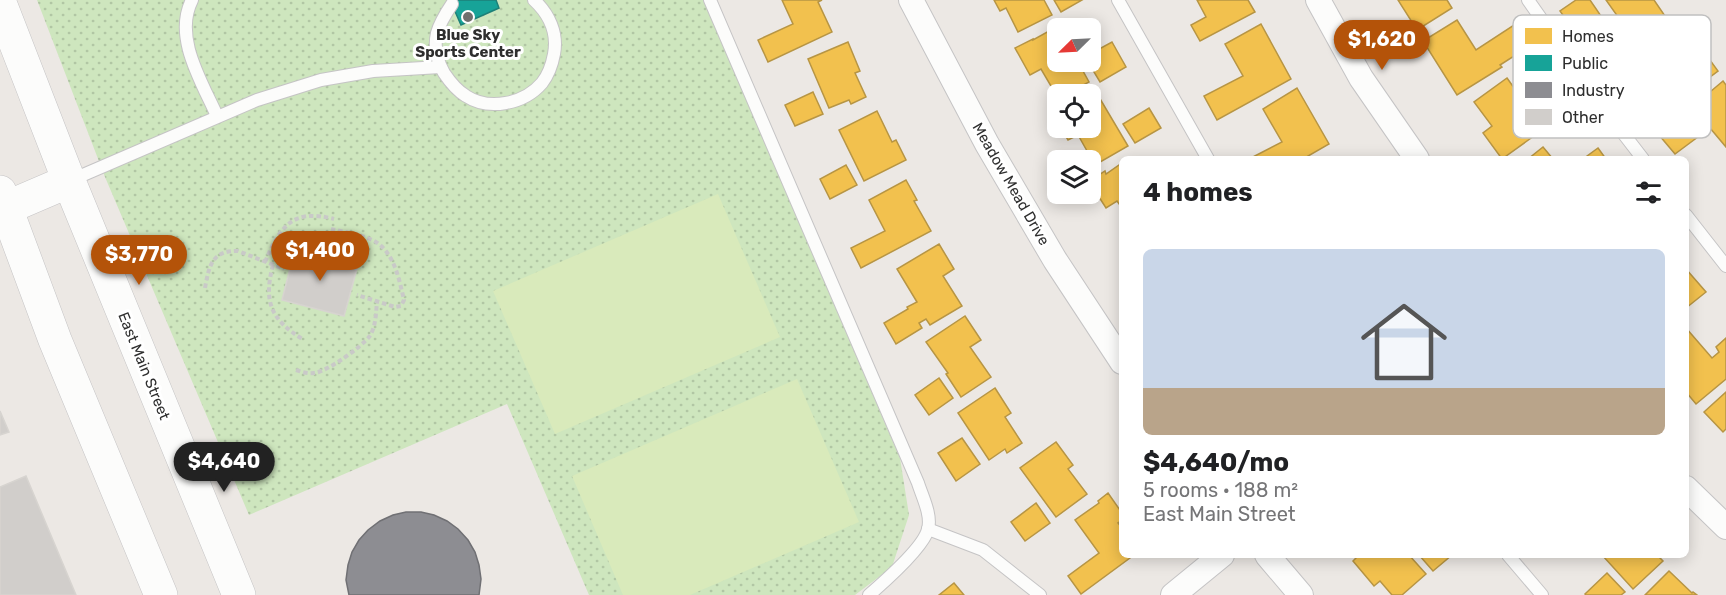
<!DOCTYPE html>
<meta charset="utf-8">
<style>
:root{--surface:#fff;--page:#f2f2f2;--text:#202124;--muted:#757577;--line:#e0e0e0;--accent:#b45309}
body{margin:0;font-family:Rubik,sans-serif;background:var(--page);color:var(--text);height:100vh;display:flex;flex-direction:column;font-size:22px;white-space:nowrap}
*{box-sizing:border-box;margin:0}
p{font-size:20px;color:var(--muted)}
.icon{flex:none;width:33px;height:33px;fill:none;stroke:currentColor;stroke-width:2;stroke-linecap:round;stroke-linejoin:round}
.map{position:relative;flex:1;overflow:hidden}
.sheet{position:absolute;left:1119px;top:156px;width:570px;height:402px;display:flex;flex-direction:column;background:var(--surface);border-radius:9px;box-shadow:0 3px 15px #0003}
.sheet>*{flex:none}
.needle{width:39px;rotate:246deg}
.tools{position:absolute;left:1047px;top:18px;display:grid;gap:12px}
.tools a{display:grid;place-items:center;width:54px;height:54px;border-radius:9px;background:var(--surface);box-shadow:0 3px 15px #0003;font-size:30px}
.price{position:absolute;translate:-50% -51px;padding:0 14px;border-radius:21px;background:var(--accent);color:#fff;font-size:20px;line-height:39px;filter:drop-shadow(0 2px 3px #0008)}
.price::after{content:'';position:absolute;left:50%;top:36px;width:18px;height:14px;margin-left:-9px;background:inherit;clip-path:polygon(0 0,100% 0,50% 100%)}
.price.on{background:#222;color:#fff}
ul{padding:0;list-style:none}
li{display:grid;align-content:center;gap:12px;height:318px;padding:0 24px}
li+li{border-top:2px solid var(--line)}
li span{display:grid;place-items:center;height:186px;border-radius:9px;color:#555}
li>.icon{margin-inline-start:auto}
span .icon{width:108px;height:108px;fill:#fffc;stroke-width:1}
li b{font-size:26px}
h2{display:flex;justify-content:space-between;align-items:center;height:72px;padding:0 24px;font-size:26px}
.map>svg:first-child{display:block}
.park{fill:url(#park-dots)}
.pitch{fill:#d9eabb}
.homes{fill:#f2c14e;stroke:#b79544;stroke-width:1.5}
.public{fill:#17a398;stroke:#1e8078;stroke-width:1.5}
.industry{fill:#8d8d92;stroke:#707074;stroke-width:1.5}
.building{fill:#d1cecb;stroke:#d7d4d0;stroke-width:1.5}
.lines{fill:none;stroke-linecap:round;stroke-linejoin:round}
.service-casing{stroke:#c5c4c5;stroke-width:14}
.minor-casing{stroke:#c5c4c5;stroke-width:26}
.secondary-casing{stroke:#c5c4c5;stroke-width:34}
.path{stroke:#c9c9c8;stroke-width:4;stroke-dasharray:4.5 3;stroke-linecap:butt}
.service{stroke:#fcfcfb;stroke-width:12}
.minor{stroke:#fcfcfb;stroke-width:24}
.secondary{stroke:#fcfcfb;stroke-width:33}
.poi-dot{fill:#706f6e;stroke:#fff;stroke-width:2}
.labels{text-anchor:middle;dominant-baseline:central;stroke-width:6;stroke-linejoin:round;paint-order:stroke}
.poi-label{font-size:15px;font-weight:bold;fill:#2e2e2e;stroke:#fff}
.street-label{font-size:15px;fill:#2e2e2e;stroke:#fff}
.key{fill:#fff;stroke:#c0c0c0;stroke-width:1.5}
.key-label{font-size:16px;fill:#2e2e2e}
</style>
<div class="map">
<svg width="1726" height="595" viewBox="0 0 1726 595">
<defs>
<pattern id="park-dots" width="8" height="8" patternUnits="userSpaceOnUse" patternTransform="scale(1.5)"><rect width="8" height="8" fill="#cee6be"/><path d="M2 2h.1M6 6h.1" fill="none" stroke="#b1c6a4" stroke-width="1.8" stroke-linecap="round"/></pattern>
</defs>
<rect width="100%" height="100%" fill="#ece8e4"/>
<!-- park -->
<polygon class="park" points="37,0 704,0 900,458 909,515 892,567 855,595 589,595 507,404 249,515 105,177"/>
<!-- pitch -->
<g class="pitch">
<polygon points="718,194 780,337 555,434 493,291"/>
<polygon points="797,379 859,522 690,595 623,595 572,476"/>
</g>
<!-- homes -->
<g class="homes">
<polygon points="782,0 822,0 818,2 832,32 768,62 758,40 793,24"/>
<polygon points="994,0 1044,0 1052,15 1018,32 1006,8 1000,11"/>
<polygon points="1054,0 1082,0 1061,12"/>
<polygon points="1197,0 1248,0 1255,12 1200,41 1191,25 1206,17"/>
<polygon points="1398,0 1447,0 1452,8 1417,30"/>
<polygon points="1576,0 1590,0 1601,16 1576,34 1560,11"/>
<polygon points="1606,0 1654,0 1665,16 1633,38"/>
<polygon points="1680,19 1718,71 1674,104 1672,101 1648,119 1631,97 1668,69 1649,43"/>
<polygon points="1457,20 1476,50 1514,25 1528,47 1500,65 1502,67 1457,95 1423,41"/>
<polygon points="1261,24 1291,79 1217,120 1204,96 1243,76 1225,44"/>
<polygon points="1058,26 1059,28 1058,28 1058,62 1078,62 1089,82 1067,94 1058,94 1058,98 1041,69 1030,75 1015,48 1033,39 1033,40"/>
<polygon points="848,42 860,71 855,73 866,97 851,104 849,100 829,108 808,59"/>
<polygon points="1112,42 1126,67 1100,82 1088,62 1090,62 1090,54"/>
<polygon points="1507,78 1527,106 1561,82 1577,105 1502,159 1483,133 1492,126 1474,102"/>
<polygon points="1723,81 1726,85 1726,147 1710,128 1675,154 1659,135"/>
<polygon points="1297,88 1329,144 1303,159 1249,159 1282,142 1263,109"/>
<polygon points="813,92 823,114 795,126 785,105"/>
<polygon points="1096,92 1128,146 1095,165 1078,135 1068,140 1061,128 1090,128 1090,95"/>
<polygon points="1149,108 1161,128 1135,143 1123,124"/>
<polygon points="877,111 892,142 896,140 906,160 864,181 839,130"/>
<polygon points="1543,147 1553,159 1528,159"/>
<polygon points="1598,148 1606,159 1583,159"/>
<polygon points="1122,163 1122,208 1117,201 1106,208 1090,183 1090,181 1105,171 1106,174"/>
<polygon points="846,165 857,185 830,199 820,179"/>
<polygon points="906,180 917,200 914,201 931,231 861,268 851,248 885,231 869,200"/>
<polygon points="939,244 954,269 943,276 962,306 930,325 926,319 919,323 922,328 896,344 884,323 908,309 907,307 917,302 897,269"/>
<polygon points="1686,269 1706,292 1686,308"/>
<polygon points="965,316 981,340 970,347 991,377 961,397 946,374 948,373 926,342"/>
<polygon points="1686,328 1712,358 1719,352 1716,347 1726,338 1726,379 1696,404 1686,392"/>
<polygon points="939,378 953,398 929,415 915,395"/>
<polygon points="995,388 1011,413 1005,417 1022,443 1007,453 1005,449 989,460 958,413"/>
<polygon points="1726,392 1726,429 1723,432 1704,412"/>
<polygon points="962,438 980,464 956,481 938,453"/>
<polygon points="1056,442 1073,465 1068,469 1087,494 1056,517 1020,468"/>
<polygon points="1108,493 1122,513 1122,520 1118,523 1122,528 1122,555 1134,555 1081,594 1068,576 1099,553 1075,520 1099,503 1098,501"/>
<polygon points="1036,503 1050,523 1025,541 1011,522"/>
<polygon points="1359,555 1409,555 1426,574 1402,595 1392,595 1380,581 1374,586 1353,561"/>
<polygon points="1419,555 1452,555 1433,571"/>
<polygon points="1602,555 1657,555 1663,561 1633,589"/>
<polygon points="1669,571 1692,593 1693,592 1697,595 1645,595"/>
<polygon points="1607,573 1625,592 1621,595 1586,595 1585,594"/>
<polygon points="954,583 964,595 939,595"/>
</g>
<!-- public -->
<polygon class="public" points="450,0 496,0 499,8 461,25"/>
<!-- industry -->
<polygon class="industry" points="406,512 421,512 434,515 447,521 458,529 468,540 475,552 479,565 481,579 479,595 349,595 346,580 348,565 352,552 359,540 368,530 380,521 393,515"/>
<!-- building -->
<g class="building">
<polygon points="295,249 358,265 344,316 282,300"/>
<polygon points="0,411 9,432 0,435"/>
<polygon points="26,476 76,595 0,595 0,487"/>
</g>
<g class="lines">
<!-- service casing -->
<g class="service-casing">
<g id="service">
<path d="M192,0C173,37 202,82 217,116"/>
<path d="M710,0L918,483C922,496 932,515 928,529C924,547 884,582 869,595"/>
<polyline points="1118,0 1208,159"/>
<polyline points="1528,0 1606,111 1643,159"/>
<path d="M452,4C446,13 440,22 437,33C434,46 437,61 444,73C450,82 456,90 466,96C489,111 524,104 542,83C549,74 552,65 554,54C558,33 549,14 534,0"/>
<polyline points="69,181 257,100 321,80 373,71 440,67"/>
<polyline points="1686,215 1726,266"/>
<polyline points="928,529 983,550 1040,595"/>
<polyline points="1508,555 1542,595"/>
</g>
</g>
<!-- minor casing -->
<g class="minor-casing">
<g id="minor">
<polyline points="911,0 987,144 1055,260 1122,362"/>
<polyline points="1318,0 1361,78 1417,159"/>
<polyline points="1686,488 1726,527"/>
<polyline points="1267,555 1301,595"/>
<polyline points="1173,595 1222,555"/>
</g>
</g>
<!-- secondary casing -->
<g class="secondary-casing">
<g id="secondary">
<polyline points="0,3 69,181 239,595"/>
<polyline points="0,192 55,340 161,595"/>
<polyline points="6,208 69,181"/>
</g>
</g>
<!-- path -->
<g class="path">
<path d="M331,229C344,232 360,234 372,240C394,250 399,279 404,300L401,306L395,307L357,295"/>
<path d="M265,262C280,227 292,208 334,219"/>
<path d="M273,265C263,302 271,320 304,340"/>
<path d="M205,288C209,266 212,250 238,251L284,269"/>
<path d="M296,370C302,372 308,374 314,373C327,372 361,347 369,337C376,328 376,312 377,301"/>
</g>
<!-- service -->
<use href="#service" class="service"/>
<!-- minor -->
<use href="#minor" class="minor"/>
<!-- secondary -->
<use href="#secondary" class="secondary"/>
</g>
<!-- markers -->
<circle class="poi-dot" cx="468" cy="17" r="6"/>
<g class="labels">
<!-- poi labels -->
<g class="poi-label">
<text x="468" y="35">Blue Sky<tspan x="468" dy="17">Sports Center</tspan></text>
</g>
<!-- street labels -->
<g class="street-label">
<text transform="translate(1011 184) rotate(60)">Meadow Mead Drive</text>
<text transform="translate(144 366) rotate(68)">East Main Street</text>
</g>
</g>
<!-- legend -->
<rect x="1513" y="15" width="198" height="123" rx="9" class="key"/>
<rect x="1525" y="28" width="27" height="16" fill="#f2c14e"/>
<rect x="1525" y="55" width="27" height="16" fill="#17a398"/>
<rect x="1525" y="82" width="27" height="16" fill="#8d8d92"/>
<rect x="1525" y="109" width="27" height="16" fill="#d1cecb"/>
<g class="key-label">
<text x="1562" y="42">Homes</text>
<text x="1562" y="69">Public</text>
<text x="1562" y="96">Industry</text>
<text x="1562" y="123">Other</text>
</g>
</svg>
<div class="tools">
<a><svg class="needle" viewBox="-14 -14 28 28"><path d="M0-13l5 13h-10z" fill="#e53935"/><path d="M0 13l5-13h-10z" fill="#757577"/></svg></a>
<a><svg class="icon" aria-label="locate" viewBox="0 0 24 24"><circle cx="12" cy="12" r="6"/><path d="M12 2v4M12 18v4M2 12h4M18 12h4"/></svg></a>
<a><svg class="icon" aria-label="layers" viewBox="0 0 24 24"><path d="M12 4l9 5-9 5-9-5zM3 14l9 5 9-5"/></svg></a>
</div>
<b class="price" style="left:1382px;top:71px">$1,620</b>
<b class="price" style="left:320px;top:282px">$1,400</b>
<b class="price" style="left:139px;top:286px">$3,770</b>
<b class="price on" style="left:224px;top:493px">$4,640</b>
<section class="sheet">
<h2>4 homes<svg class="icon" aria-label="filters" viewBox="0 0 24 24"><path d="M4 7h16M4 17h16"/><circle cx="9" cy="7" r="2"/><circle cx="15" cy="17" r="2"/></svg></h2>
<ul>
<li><span style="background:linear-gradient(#c9d6e8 75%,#b9a48a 0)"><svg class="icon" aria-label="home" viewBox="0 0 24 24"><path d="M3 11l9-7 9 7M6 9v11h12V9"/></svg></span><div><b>$4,640/mo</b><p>5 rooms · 188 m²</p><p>East Main Street</p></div></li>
</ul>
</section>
</div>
